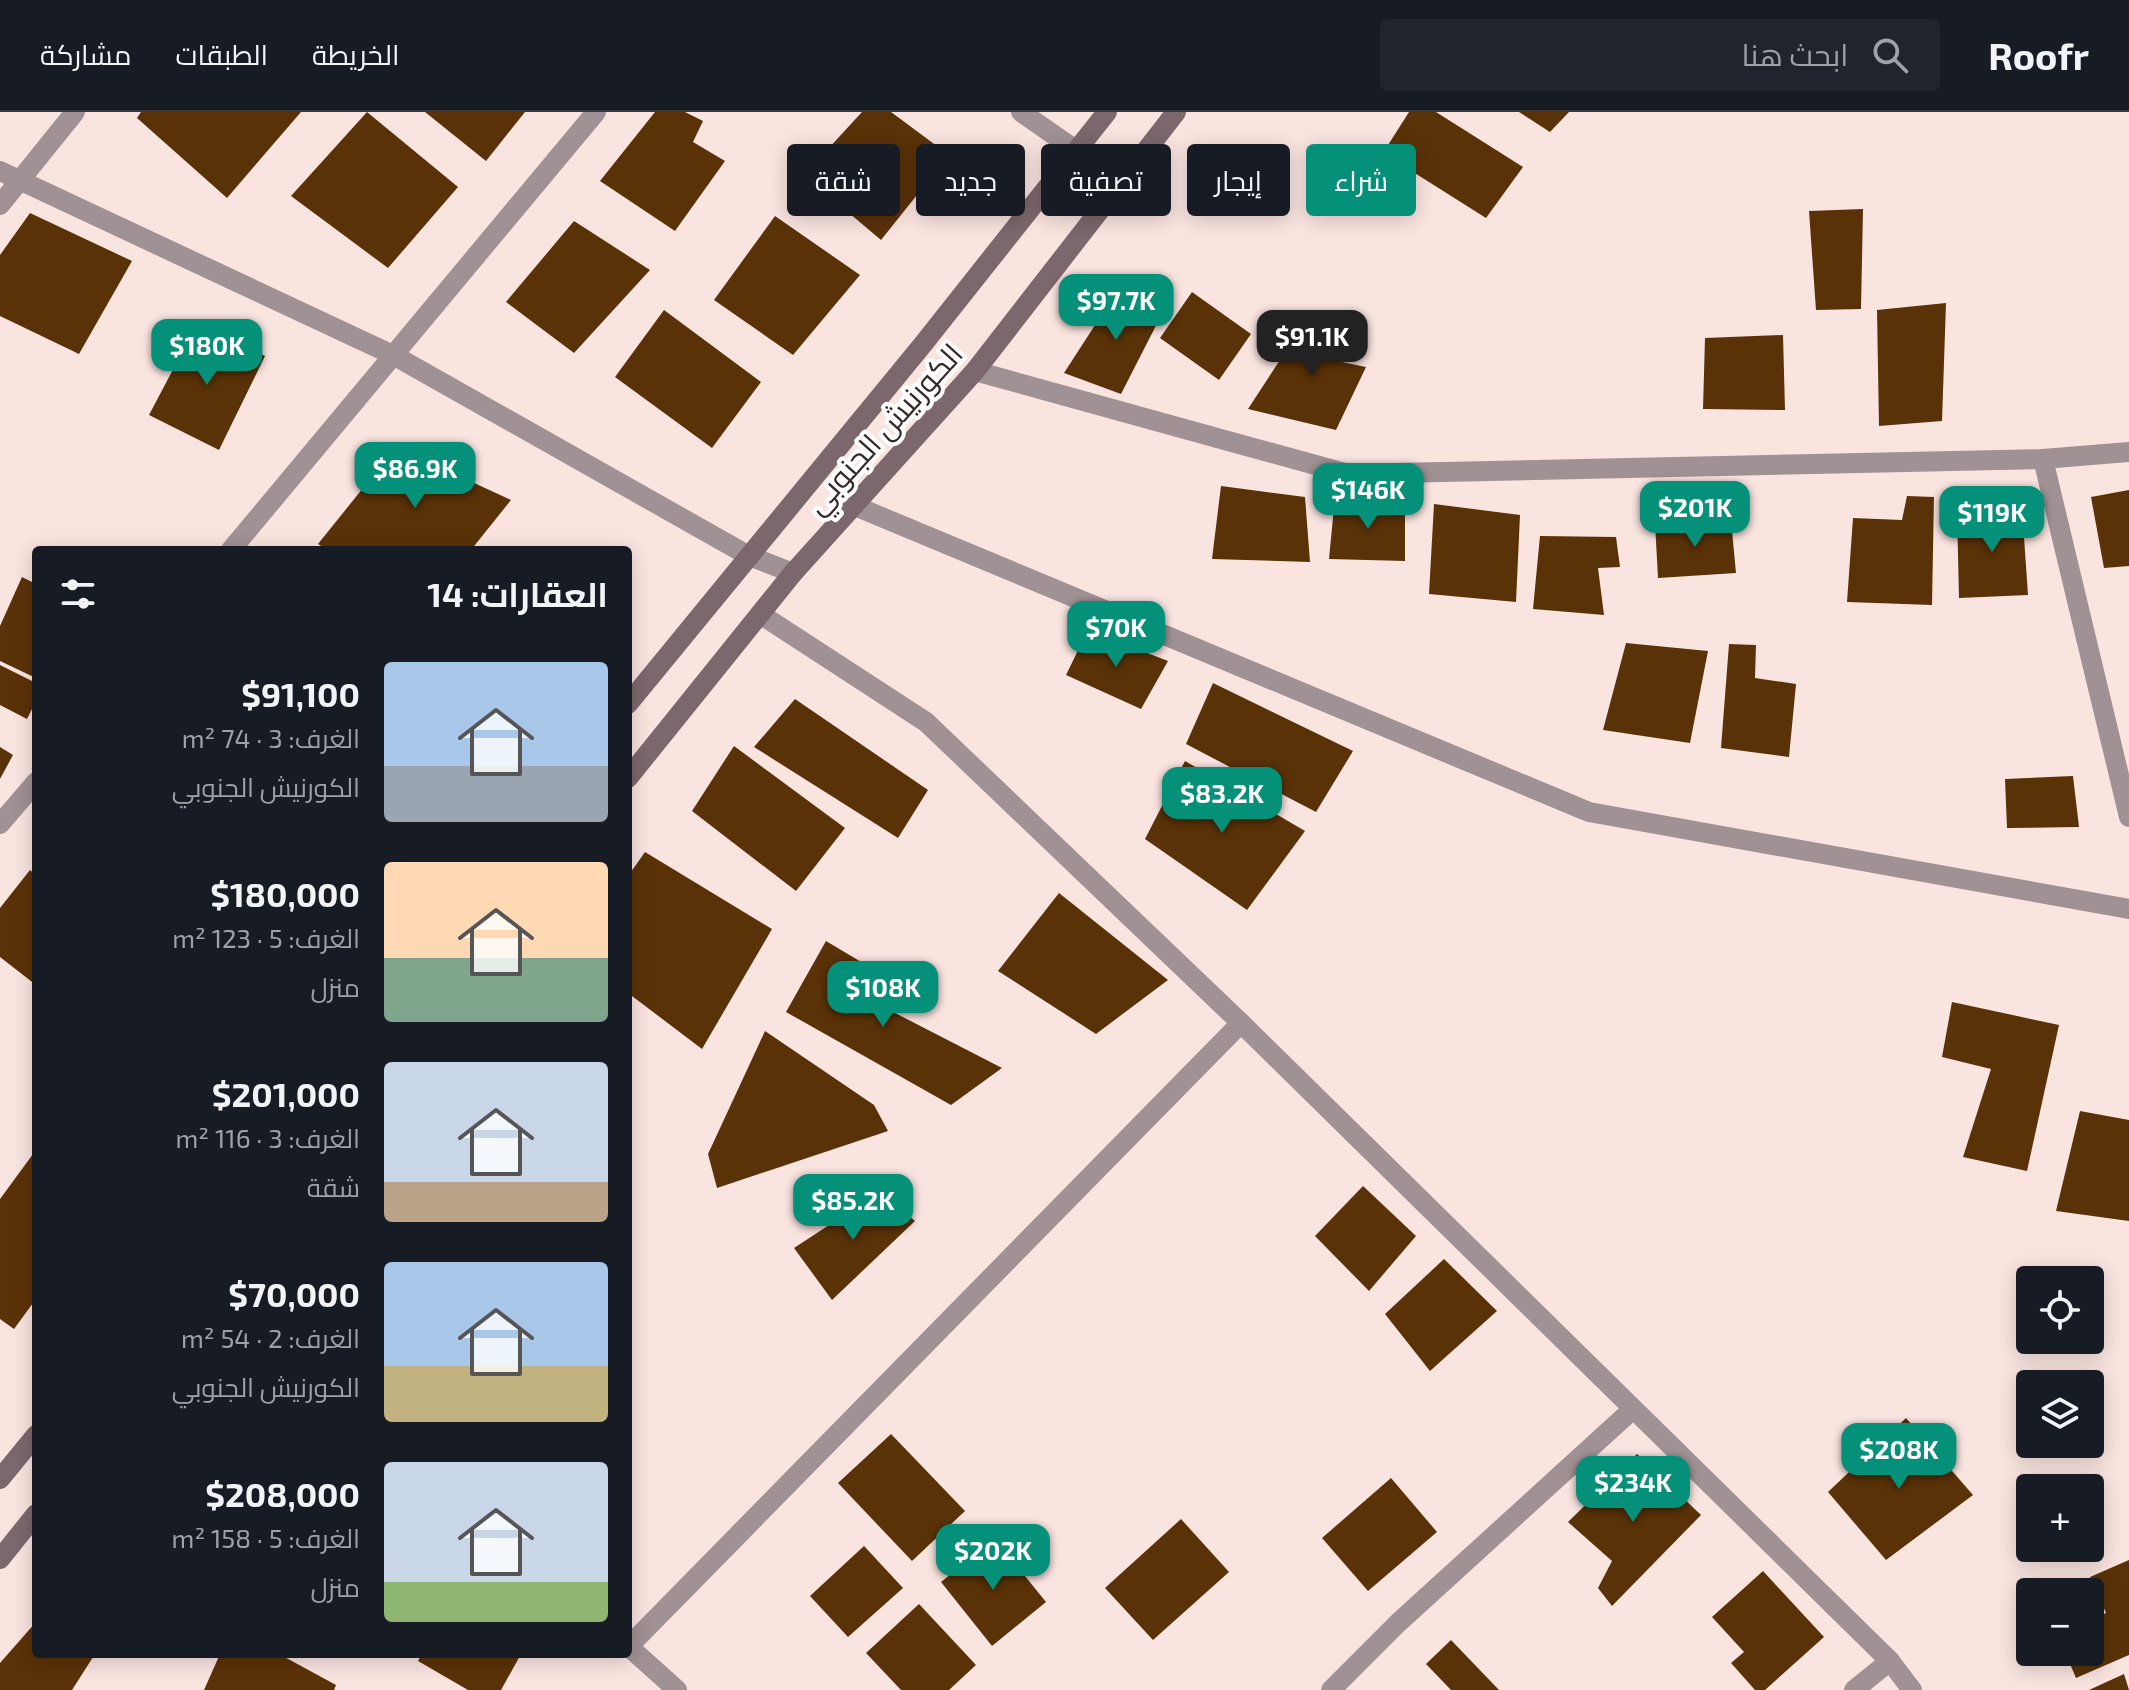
<!DOCTYPE html>
<html lang="ar">
<meta charset="utf-8">
<style>
:root{--surface:#171b24;--page:#20242c;--text:#f1f3f6;--muted:#9ea1a6;--line:#363941;--accent:#059079}
body{margin:0;font-family:"Exo 2",Cairo,sans-serif;background:var(--page);color:var(--text);direction:rtl;height:100vh;display:flex;flex-direction:column;font-size:30px;white-space:nowrap}
*{box-sizing:border-box;margin:0}
p{font-size:26px;color:var(--muted)}
.icon{flex:none;width:44px;height:44px;fill:none;stroke:currentColor;stroke-width:2;stroke-linecap:round;stroke-linejoin:round}
.map{position:relative;flex:1;overflow:hidden;direction:ltr}
.details{position:absolute;left:32px;top:434px;width:600px;height:1112px;display:flex;flex-direction:column;background:var(--surface);border-radius:8px;box-shadow:0 4px 20px #0003;direction:rtl}
.details>*{flex:none}
.banner{position:absolute;left:656px;top:32px;width:760px;height:72px;direction:rtl;display:flex;gap:16px}
.controls{position:absolute;left:2016px;top:1154px;display:grid;gap:16px}
.controls a{display:grid;place-items:center;width:88px;height:88px;border-radius:8px;background:var(--surface);box-shadow:0 4px 20px #0003;font-size:40px}
.price{position:absolute;translate:-50% -68px;padding:0 18px;border-radius:16px;background:var(--accent);color:#fff;font-size:26px;line-height:52px;filter:drop-shadow(0 2px 4px #0008)}
.price::after{content:'';position:absolute;left:50%;top:48px;width:24px;height:18px;margin-left:-12px;background:inherit;clip-path:polygon(0 0,100% 0,50% 100%)}
.price.active{background:#222;color:#fff}
ul{padding:0;list-style:none}
li{display:flex;align-items:center;gap:24px;height:200px;padding:0 24px}
li span{display:grid;place-items:center;flex:none;width:224px;height:160px;border-radius:8px;color:#555}
li>.icon{margin-inline-start:auto}
span .icon{width:96px;height:96px;fill:#fffc;stroke-width:1}
li b{font-size:34px}
h2{display:flex;justify-content:space-between;align-items:center;height:96px;padding:0 24px;font-size:34px}
.tag{padding:0 28px;border-radius:8px;background:var(--surface);box-shadow:0 4px 20px #0003;font-size:28px;line-height:72px}
.tag.active{background:var(--accent);color:#fff}
header{display:flex;align-items:center;gap:48px;box-sizing:border-box;height:112px;padding:0 40px;background:var(--surface);border-bottom:2px solid var(--line)}
header strong{font-size:38px}
nav{display:flex;gap:44px;margin-inline-start:auto;font-size:28px}
.search{width:560px;height:72px;background:var(--page);display:flex;align-items:center;gap:20px;box-sizing:border-box;padding:0 28px;border-radius:8px;color:var(--muted);font-size:30px}
.map>svg:first-child{display:block}
.building{fill:#5a3208}
.lines{fill:none;stroke-linecap:round;stroke-linejoin:round}
.street{stroke:#a09194;stroke-width:20}
.secondary{stroke:#7c676c;stroke-width:20}
.labels{text-anchor:middle;dominant-baseline:central;stroke-width:8;stroke-linejoin:round;paint-order:stroke}
.street-label{font-size:30px;fill:#362826;stroke:#fff}
</style>
<header>
<strong>Roofr</strong>
<div class="search"><svg class="icon" aria-label="search" viewBox="0 0 24 24"><circle cx="10" cy="10" r="6"/><path d="M15 15l6 6"/></svg>ابحث هنا</div>
<nav><a>الخريطة</a><a>الطبقات</a><a>مشاركة</a></nav>
</header>
<div class="map">
<svg width="2129" height="1578" viewBox="0 0 2129 1578">
<rect width="100%" height="100%" fill="#fae4e0"/>
<!-- building -->
<g class="building">
<polygon points="141,0 301,0 227,86 137,6"/>
<polygon points="367,0 458,75 388,156 291,84"/>
<polygon points="425,0 525,0 486,49"/>
<polygon points="655,0 685,0 703,9 693,30 725,49 675,119 600,69"/>
<polygon points="862,0 891,0 949,43 881,128 804,63"/>
<polygon points="1409,0 1436,0 1523,55 1486,106 1383,41"/>
<polygon points="1519,0 1569,0 1550,20"/>
<polygon points="1863,97 1861,197 1816,198 1809,99"/>
<polygon points="30,101 132,149 79,242 0,204 0,143"/>
<polygon points="775,104 860,163 793,243 714,188"/>
<polygon points="574,109 650,158 574,241 506,190"/>
<polygon points="1119,176 1165,196 1121,282 1064,261"/>
<polygon points="1192,180 1251,222 1219,268 1160,226"/>
<polygon points="1946,191 1942,309 1879,314 1877,198"/>
<polygon points="664,198 761,270 712,336 615,265"/>
<polygon points="1308,205 1351,219 1342,250 1366,255 1336,318 1248,297"/>
<polygon points="197,212 265,244 219,338 149,303"/>
<polygon points="1783,223 1785,298 1703,297 1705,226"/>
<polygon points="396,335 511,388 471,438 328,438 318,432"/>
<polygon points="1221,374 1305,385 1310,450 1212,447"/>
<polygon points="2129,378 2129,454 2104,456 2091,385"/>
<polygon points="1907,384 1934,385 1932,493 1847,490 1853,406 1902,408"/>
<polygon points="1335,385 1405,394 1405,449 1329,447"/>
<polygon points="1434,392 1520,403 1516,490 1429,482"/>
<polygon points="2022,396 2028,483 1959,486 1957,400"/>
<polygon points="1731,408 1736,461 1658,466 1655,411"/>
<polygon points="1540,424 1616,425 1620,455 1598,456 1604,503 1533,497"/>
<polygon points="22,465 36,472 36,566 0,549 0,514"/>
<polygon points="1088,518 1168,549 1141,597 1066,563"/>
<polygon points="1626,531 1708,539 1690,631 1603,618"/>
<polygon points="1729,532 1756,533 1755,566 1796,572 1789,645 1721,636"/>
<polygon points="0,553 36,571 36,589 27,607 0,593"/>
<polygon points="1213,571 1353,639 1316,700 1186,632"/>
<polygon points="795,587 928,678 898,726 754,635"/>
<polygon points="734,634 845,716 796,779 692,699"/>
<polygon points="0,635 13,643 0,667"/>
<polygon points="1185,649 1305,719 1247,798 1145,727"/>
<polygon points="2073,664 2079,715 2007,716 2005,667"/>
<polygon points="645,740 772,817 702,937 628,881 628,764"/>
<polygon points="30,758 36,763 36,873 0,845 0,796"/>
<polygon points="1059,781 1168,868 1096,922 998,859"/>
<polygon points="826,829 873,857 866,886 1002,956 951,993 786,900"/>
<polygon points="1952,890 2059,913 2027,1059 1963,1045 1991,957 1942,945"/>
<polygon points="765,919 874,993 888,1019 717,1076 708,1042"/>
<polygon points="2080,999 2129,1008 2129,1109 2056,1099"/>
<polygon points="36,1038 36,1187 14,1217 0,1207 0,1087"/>
<polygon points="1363,1074 1416,1124 1369,1179 1315,1124"/>
<polygon points="881,1079 915,1109 832,1188 794,1136"/>
<polygon points="1444,1147 1497,1199 1430,1259 1385,1202"/>
<polygon points="1906,1306 1973,1383 1886,1448 1828,1380"/>
<polygon points="891,1322 965,1399 912,1449 838,1371"/>
<polygon points="1637,1342 1701,1403 1612,1494 1598,1476 1612,1449 1568,1410"/>
<polygon points="1391,1366 1437,1420 1368,1479 1322,1426"/>
<polygon points="1181,1407 1229,1460 1153,1528 1105,1476"/>
<polygon points="995,1427 1046,1490 992,1534 941,1470"/>
<polygon points="864,1434 903,1476 848,1525 810,1484"/>
<polygon points="2129,1448 2129,1543 2076,1566 2065,1540 2090,1540 2090,1508 2106,1501 2090,1465"/>
<polygon points="1763,1459 1824,1525 1765,1578 1755,1578 1731,1551 1744,1540 1712,1505"/>
<polygon points="919,1492 976,1553 949,1578 901,1578 866,1541"/>
<polygon points="36,1510 36,1542 95,1542 72,1578 0,1578 0,1551"/>
<polygon points="1451,1528 1499,1578 1451,1578 1426,1552"/>
<polygon points="220,1542 279,1542 336,1573 334,1578 204,1578"/>
<polygon points="422,1542 521,1542 501,1578 468,1578 418,1549"/>
<polygon points="2124,1562 2129,1578 2089,1578"/>
</g>
<g class="lines">
<!-- street -->
<g class="street">
<polyline points="1021,0 1077,39"/>
<polyline points="0,59 395,244 749,444 793,461"/>
<polyline points="0,93 75,0"/>
<polyline points="975,259 1348,362 2043,347 2129,340"/>
<polyline points="2043,347 2129,705"/>
<polyline points="855,394 1589,700 2129,797"/>
<polyline points="231,438 596,0"/>
<polyline points="760,502 926,610 1241,911 1890,1549 1912,1578"/>
<polyline points="0,712 36,670"/>
<polyline points="628,1535 1241,911"/>
<polyline points="629,1535 677,1578"/>
<polyline points="1331,1578 1398,1511 1633,1297"/>
<polyline points="1854,1578 1890,1549"/>
</g>
<!-- secondary -->
<g class="secondary">
<polyline points="628,592 924,231 1107,0"/>
<polyline points="628,666 793,461 975,259 1176,0"/>
<polyline points="0,1367 36,1323"/>
<polyline points="0,1447 36,1402"/>
</g>
</g>
<g class="labels">
<!-- street labels -->
<g class="street-label">
<text transform="translate(883 316) rotate(-48)">الكورنيش الجنوبي</text>
</g>
</g>
</svg>
<div class="controls">
<a><svg class="icon" aria-label="locate" viewBox="0 0 24 24"><circle cx="12" cy="12" r="6"/><path d="M12 2v4M12 18v4M2 12h4M18 12h4"/></svg></a>
<a><svg class="icon" aria-label="layers" viewBox="0 0 24 24"><path d="M12 4l9 5-9 5-9-5zM3 14l9 5 9-5"/></svg></a>
<a>+</a>
<a>−</a>
</div>
<b class="price" style="left:1116px;top:230px">$97.7K</b>
<b class="price active" style="left:1312px;top:266px">$91.1K</b>
<b class="price" style="left:207px;top:275px">$180K</b>
<b class="price" style="left:415px;top:398px">$86.9K</b>
<b class="price" style="left:1368px;top:419px">$146K</b>
<b class="price" style="left:1695px;top:437px">$201K</b>
<b class="price" style="left:1992px;top:442px">$119K</b>
<b class="price" style="left:1116px;top:557px">$70K</b>
<b class="price" style="left:1222px;top:723px">$83.2K</b>
<b class="price" style="left:883px;top:917px">$108K</b>
<b class="price" style="left:853px;top:1130px">$85.2K</b>
<b class="price" style="left:1899px;top:1379px">$208K</b>
<b class="price" style="left:1633px;top:1412px">$234K</b>
<b class="price" style="left:993px;top:1480px">$202K</b>
<div class="banner">
<a class="tag active">شراء</a>
<a class="tag">إيجار</a>
<a class="tag">تصفية</a>
<a class="tag">جديد</a>
<a class="tag">شقة</a>
</div>
<section class="details">
<h2>العقارات: 14<svg class="icon" aria-label="filters" viewBox="0 0 24 24"><path d="M4 7h16M4 17h16"/><circle cx="9" cy="7" r="2"/><circle cx="15" cy="17" r="2"/></svg></h2>
<ul>
<li><span style="background:linear-gradient(#a9c7e8 65%,#9aa5b1 0)"><svg class="icon" aria-label="home" viewBox="0 0 24 24"><path d="M3 11l9-7 9 7M6 9v11h12V9"/></svg></span><div><b>$91,100</b><p>الغرف: 3 · 74 m²</p><p>الكورنيش الجنوبي</p></div></li>
<li><span style="background:linear-gradient(#ffd9b3 60%,#7fa58c 0)"><svg class="icon" aria-label="home" viewBox="0 0 24 24"><path d="M3 11l9-7 9 7M6 9v11h12V9"/></svg></span><div><b>$180,000</b><p>الغرف: 5 · 123 m²</p><p>منزل</p></div></li>
<li><span style="background:linear-gradient(#c9d6e8 75%,#b9a48a 0)"><svg class="icon" aria-label="home" viewBox="0 0 24 24"><path d="M3 11l9-7 9 7M6 9v11h12V9"/></svg></span><div><b>$201,000</b><p>الغرف: 3 · 116 m²</p><p>شقة</p></div></li>
<li><span style="background:linear-gradient(#a9c7e8 65%,#c2b280 0)"><svg class="icon" aria-label="home" viewBox="0 0 24 24"><path d="M3 11l9-7 9 7M6 9v11h12V9"/></svg></span><div><b>$70,000</b><p>الغرف: 2 · 54 m²</p><p>الكورنيش الجنوبي</p></div></li>
<li><span style="background:linear-gradient(#c9d6e8 75%,#8fb573 0)"><svg class="icon" aria-label="home" viewBox="0 0 24 24"><path d="M3 11l9-7 9 7M6 9v11h12V9"/></svg></span><div><b>$208,000</b><p>الغرف: 5 · 158 m²</p><p>منزل</p></div></li>
</ul>
</section>
</div>
